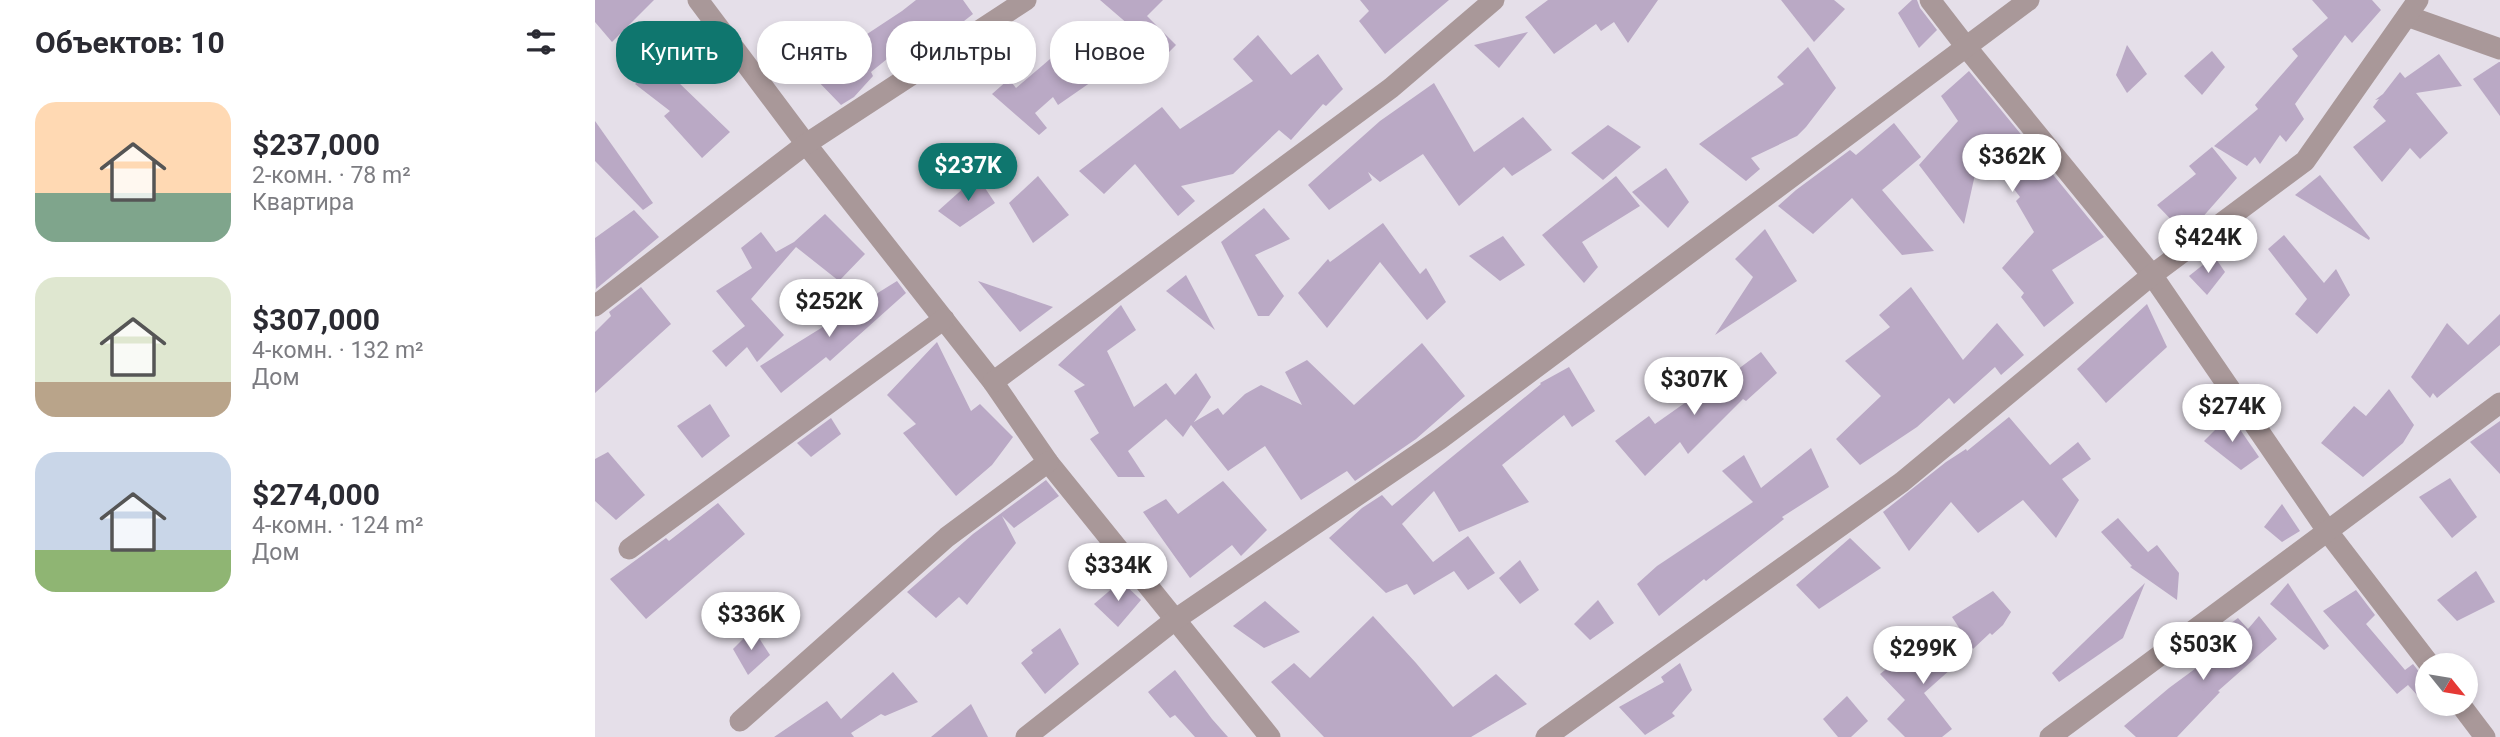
<!DOCTYPE html>
<html lang="ru">
<meta charset="utf-8">
<style>
:root{--surface:#fff;--page:#f7f7f7;--text:#2b2b33;--muted:#7c7c81;--accent:#0f766e}
body{margin:0;font-family:Roboto,sans-serif;background:var(--page);color:var(--text);height:100vh;display:flex;flex-direction:column;font-size:26px;white-space:nowrap}
*{box-sizing:border-box;margin:0}
p{font-size:23px;color:var(--muted)}
.icon{flex:none;width:38px;height:38px;fill:none;stroke:currentColor;stroke-width:2;stroke-linecap:round;stroke-linejoin:round}
.map{position:relative;flex:1;overflow:hidden}
.details{display:flex;flex-direction:column;background:var(--surface);width:595px}
.details>*{flex:none}
.banner{position:absolute;left:21px;top:21px;width:665px;height:63px;display:flex;gap:14px}
.needle{width:46px;rotate:120deg}
.buttons{position:absolute;left:1820px;top:653px;display:grid;gap:14px}
.buttons a{display:grid;place-items:center;width:63px;height:63px;border-radius:50%;background:var(--surface);box-shadow:0 4px 10px #0003;font-size:35px}
.price{position:absolute;translate:-50% -60px;padding:0 16px;border-radius:24px;background:#fff;color:#222;font-size:23px;line-height:46px;filter:drop-shadow(0 2px 4px #0008)}
.price::after{content:'';position:absolute;left:50%;top:42px;width:21px;height:16px;margin-left:-10px;background:inherit;clip-path:polygon(0 0,100% 0,50% 100%)}
.price.active{background:var(--accent);color:#fff}
ul{padding:0;list-style:none}
li{display:flex;align-items:center;gap:21px;height:175px;padding:0 35px}
li span{display:grid;place-items:center;flex:none;width:196px;height:140px;border-radius:21px;color:#555}
li>.icon{margin-inline-start:auto}
span .icon{width:84px;height:84px;fill:#fffc;stroke-width:1}
li b{font-size:30px}
h2{display:flex;justify-content:space-between;align-items:center;height:84px;padding:0 35px;font-size:30px}
.tag{padding:0 24px;border-radius:28px;background:var(--surface);box-shadow:0 4px 10px #0003;font-size:24px;line-height:63px}
.tag.active{background:var(--accent);color:#fff}
main{display:flex;flex:1;min-height:0}
.map>svg:first-child{display:block}
.building{fill:#baa9c5}
.lines{fill:none;stroke-linecap:round;stroke-linejoin:round}
.minor{stroke:#a99899;stroke-width:21}
</style>
<main>
<section class="details">
<h2>Объектов: 10<svg class="icon" aria-label="filters" viewBox="0 0 24 24"><path d="M4 7h16M4 17h16"/><circle cx="9" cy="7" r="2"/><circle cx="15" cy="17" r="2"/></svg></h2>
<ul>
<li><span style="background:linear-gradient(#ffd9b3 65%,#7fa58c 0)"><svg class="icon" aria-label="home" viewBox="0 0 24 24"><path d="M3 11l9-7 9 7M6 9v11h12V9"/></svg></span><div><b>$237,000</b><p>2-комн. · 78 m²</p><p>Квартира</p></div></li>
<li><span style="background:linear-gradient(#dfe7d0 75%,#b9a48a 0)"><svg class="icon" aria-label="home" viewBox="0 0 24 24"><path d="M3 11l9-7 9 7M6 9v11h12V9"/></svg></span><div><b>$307,000</b><p>4-комн. · 132 m²</p><p>Дом</p></div></li>
<li><span style="background:linear-gradient(#c9d6e8 70%,#8fb573 0)"><svg class="icon" aria-label="home" viewBox="0 0 24 24"><path d="M3 11l9-7 9 7M6 9v11h12V9"/></svg></span><div><b>$274,000</b><p>4-комн. · 124 m²</p><p>Дом</p></div></li>
</ul>
</section>
<div class="map">
<svg width="1905" height="737" viewBox="0 0 1905 737">
<rect width="100%" height="100%" fill="#e5dfe9"/>
<!-- building -->
<g class="building">
<polygon points="0,0 59,0 17,42 0,22"/>
<polygon points="321,0 368,0 378,14 346,39 335,24 276,72 278,76 259,97 246,105 218,76 259,40 260,42 307,11"/>
<polygon points="505,0 568,0 552,16 581,45 570,56"/>
<polygon points="765,0 854,0 790,54 764,21 774,11"/>
<polygon points="953,0 1063,0 1033,43 1019,22 1006,31 1001,24 959,54 930,17"/>
<polygon points="1186,0 1239,0 1250,9 1219,42"/>
<polygon points="1317,0 1322,0 1325,8 1342,30 1324,48 1303,13"/>
<polygon points="1717,0 1777,0 1786,10 1757,43 1750,35 1700,104 1709,119 1691,142 1685,135 1665,164 1660,157 1652,166 1619,146 1663,109 1660,105 1703,56 1697,49 1733,18"/>
<polygon points="488,31 512,71 463,105 458,97 440,113 452,128 444,135 397,94 414,79 421,88"/>
<polygon points="933,32 904,68 879,45"/>
<polygon points="663,35 696,75 723,54 748,89 731,106 728,104 696,140 684,130 638,174 586,186 600,201 583,216 540,164 509,194 484,171 567,107 585,129 658,81 638,59"/>
<polygon points="1532,45 1552,74 1532,93 1521,75"/>
<polygon points="1213,47 1241,88 1211,127 1202,136 1156,158 1165,169 1151,181 1104,144 1189,84 1182,77"/>
<polygon points="1617,51 1630,67 1607,95 1589,76"/>
<polygon points="1844,54 1867,86 1821,93 1853,133 1825,159 1815,148 1787,182 1758,147 1791,121 1778,107 1784,99 1780,100 1788,94 1805,72 1810,78"/>
<polygon points="68,59 85,78 82,81 135,132 107,158 69,116 75,111 40,84"/>
<polygon points="1904,62 1905,62 1905,116 1878,79"/>
<polygon points="1374,71 1434,144 1450,175 1455,171 1509,237 1457,270 1479,303 1449,327 1426,297 1429,293 1407,268 1439,232 1421,201 1425,197 1399,163 1387,143 1369,224 1324,165 1363,121 1346,96"/>
<polygon points="839,83 879,152 928,117 957,150 917,176 909,167 864,206 828,154 785,182 773,172 777,180 734,210 713,185 785,121"/>
<polygon points="0,121 58,203 48,210 0,161"/>
<polygon points="1299,123 1326,157 1287,190 1339,251 1307,255 1257,198 1218,234 1183,206 1201,190 1255,150 1261,155"/>
<polygon points="1013,125 1046,147 1008,180 976,153"/>
<polygon points="1617,147 1642,178 1598,228 1590,234 1562,205 1601,174 1594,166"/>
<polygon points="1071,168 1094,202 1073,228 1037,192"/>
<polygon points="1725,175 1775,238 1774,240 1700,195"/>
<polygon points="382,176 400,203 365,227 343,211"/>
<polygon points="443,176 474,215 438,243 414,203"/>
<polygon points="1021,176 1045,206 987,242 1003,267 989,283 947,235"/>
<polygon points="669,208 695,239 660,255 689,296 674,316 663,316 626,242"/>
<polygon points="39,210 64,237 1,289 0,238"/>
<polygon points="230,214 270,254 244,281 201,247 156,299 189,335 162,362 152,347 131,367 117,351 150,326 121,291 157,268 146,248 166,232 181,252 199,242"/>
<polygon points="788,223 825,274 831,268 851,302 832,320 785,262 732,328 703,293 733,259 735,262"/>
<polygon points="1170,229 1202,281 1120,335 1158,277 1140,259"/>
<polygon points="1689,235 1729,283 1741,269 1755,295 1722,334 1700,314 1712,299 1673,249"/>
<polygon points="908,236 930,265 905,281 874,256"/>
<polygon points="1619,256 1630,272 1612,295 1594,276"/>
<polygon points="591,275 620,330 571,291"/>
<polygon points="302,281 311,293 235,361 231,357 186,393 165,366"/>
<polygon points="383,281 458,307 425,332"/>
<polygon points="46,287 76,324 0,393 0,332 16,316 14,312"/>
<polygon points="1316,287 1368,360 1402,323 1429,355 1406,375 1400,367 1359,404 1354,398 1322,427 1265,465 1241,439 1286,396 1250,361 1295,327 1284,315"/>
<polygon points="1552,304 1572,347 1511,403 1482,369"/>
<polygon points="526,305 541,330 512,351 539,407 571,383 580,395 601,373 616,397 599,422 623,408 628,415 650,394 666,385 707,405 690,372 712,360 759,405 827,343 870,396 821,439 760,481 752,471 706,500 670,446 633,471 596,425 588,437 571,419 533,451 550,477 523,477 495,439 504,433 479,391 490,385 463,365"/>
<polygon points="1905,314 1905,345 1842,398 1838,393 1835,398 1816,377 1852,323 1873,345"/>
<polygon points="342,342 376,411 385,404 418,437 397,465 361,496 308,433 321,424 292,395"/>
<polygon points="1166,352 1182,373 1151,401 1148,399 1093,454 1085,442 1050,476 1020,441 1054,416 1060,424 1104,393 1107,396"/>
<polygon points="974,367 1000,411 977,427 969,415 907,465 934,502 864,532 839,491 807,524 838,562 873,536 900,573 873,590 859,571 819,595 812,584 791,593 734,538 767,508 787,495 797,506 946,384 945,383"/>
<polygon points="1794,389 1819,425 1808,443 1768,477 1726,443 1759,406 1771,416"/>
<polygon points="115,404 135,436 107,458 82,426"/>
<polygon points="1635,415 1664,457 1646,470 1609,441"/>
<polygon points="1414,417 1455,465 1483,442 1496,459 1467,479 1484,500 1461,538 1428,500 1383,533 1356,502 1314,551 1288,512 1351,462 1371,449 1372,451"/>
<polygon points="236,418 246,434 216,457 202,443"/>
<polygon points="1905,421 1905,474 1875,442"/>
<polygon points="1216,448 1234,487 1187,517 1189,519 1111,581 1109,579 1064,616 1042,584 1062,566 1158,502 1127,471 1149,455 1166,488"/>
<polygon points="13,452 50,495 21,520 0,501 0,459"/>
<polygon points="1855,478 1882,517 1857,538 1824,497"/>
<polygon points="451,480 464,496 419,528 407,516 421,543 372,605 364,597 341,618 312,592 378,534"/>
<polygon points="628,481 672,530 646,556 637,545 595,578 548,512 571,499 583,514"/>
<polygon points="123,503 150,534 51,619 15,579 71,538 74,541"/>
<polygon points="1687,504 1705,531 1687,542 1669,527"/>
<polygon points="1523,518 1553,552 1562,545 1584,573 1582,600 1535,567 1537,566 1506,532"/>
<polygon points="1255,538 1286,568 1224,609 1201,585"/>
<polygon points="925,560 944,590 925,604 904,578"/>
<polygon points="1881,571 1900,602 1862,621 1842,600"/>
<polygon points="526,581 546,600 523,627 499,604"/>
<polygon points="1550,583 1528,638 1464,682 1457,673"/>
<polygon points="1693,583 1734,646 1729,650 1675,604"/>
<polygon points="1761,590 1780,615 1771,624 1810,670 1818,664 1825,673 1832,678 1832,706 1813,685 1802,694 1728,611"/>
<polygon points="1398,591 1416,612 1408,625 1397,635 1395,633 1378,649 1357,617"/>
<polygon points="1003,600 1019,623 995,640 979,624"/>
<polygon points="670,601 705,632 669,648 638,626"/>
<polygon points="778,616 821,663 858,707 901,674 932,704 876,737 729,737 676,682 699,663 715,678"/>
<polygon points="1664,616 1682,639 1623,691 1625,692 1582,737 1541,737 1529,726 1574,688 1627,649 1621,644 1621,634 1643,618 1653,629"/>
<polygon points="1347,627 1374,653 1329,693 1357,729 1347,737 1310,737 1292,719 1310,700 1285,674 1304,659 1308,664"/>
<polygon points="465,628 484,664 450,694 426,663 438,653 436,650"/>
<polygon points="158,629 175,655 153,675 138,649"/>
<polygon points="1085,663 1097,690 1077,713 1080,716 1050,735 1024,707 1069,682 1066,677"/>
<polygon points="580,670 617,719 633,737 600,737 580,715 575,718 553,692"/>
<polygon points="298,672 323,702 290,716 286,714 256,733 259,737 179,737 232,701 246,719"/>
<polygon points="1252,696 1273,721 1256,737 1243,737 1228,719"/>
<polygon points="376,704 393,737 336,737"/>
</g>
<g class="lines">
<!-- minor -->
<g class="minor">
<polyline points="103,0 211,144 398,382 453,462 675,737"/>
<polyline points="1335,0 1372,48 1557,275 1733,532 1835,665"/>
<polyline points="1812,16 1905,49"/>
<polyline points="0,306 211,144 431,0"/>
<polyline points="398,382 796,88 899,0"/>
<polyline points="34,549 349,319"/>
<polyline points="1865,704 1890,737"/>
<polyline points="145,721 352,537 453,462"/>
<polyline points="431,737 581,619 845,439 1434,0"/>
<polyline points="951,737 1307,482 1557,275 1710,161 1823,0"/>
<polyline points="1455,737 1905,403"/>
</g>
</g>
</svg>
<div class="buttons">
<a><svg class="needle" viewBox="-14 -14 28 28"><path d="M0-13l5 13h-10z" fill="#e53935"/><path d="M0 13l5-13h-10z" fill="#7c7c81"/></svg></a>
</div>
<b class="price" style="left:1417px;top:194px">$362K</b>
<b class="price active" style="left:373px;top:203px">$237K</b>
<b class="price" style="left:1613px;top:275px">$424K</b>
<b class="price" style="left:234px;top:339px">$252K</b>
<b class="price" style="left:1099px;top:417px">$307K</b>
<b class="price" style="left:1637px;top:444px">$274K</b>
<b class="price" style="left:523px;top:603px">$334K</b>
<b class="price" style="left:156px;top:652px">$336K</b>
<b class="price" style="left:1608px;top:682px">$503K</b>
<b class="price" style="left:1328px;top:686px">$299K</b>
<div class="banner">
<a class="tag active">Купить</a>
<a class="tag">Снять</a>
<a class="tag">Фильтры</a>
<a class="tag">Новое</a>
</div>
</div>
</main>
